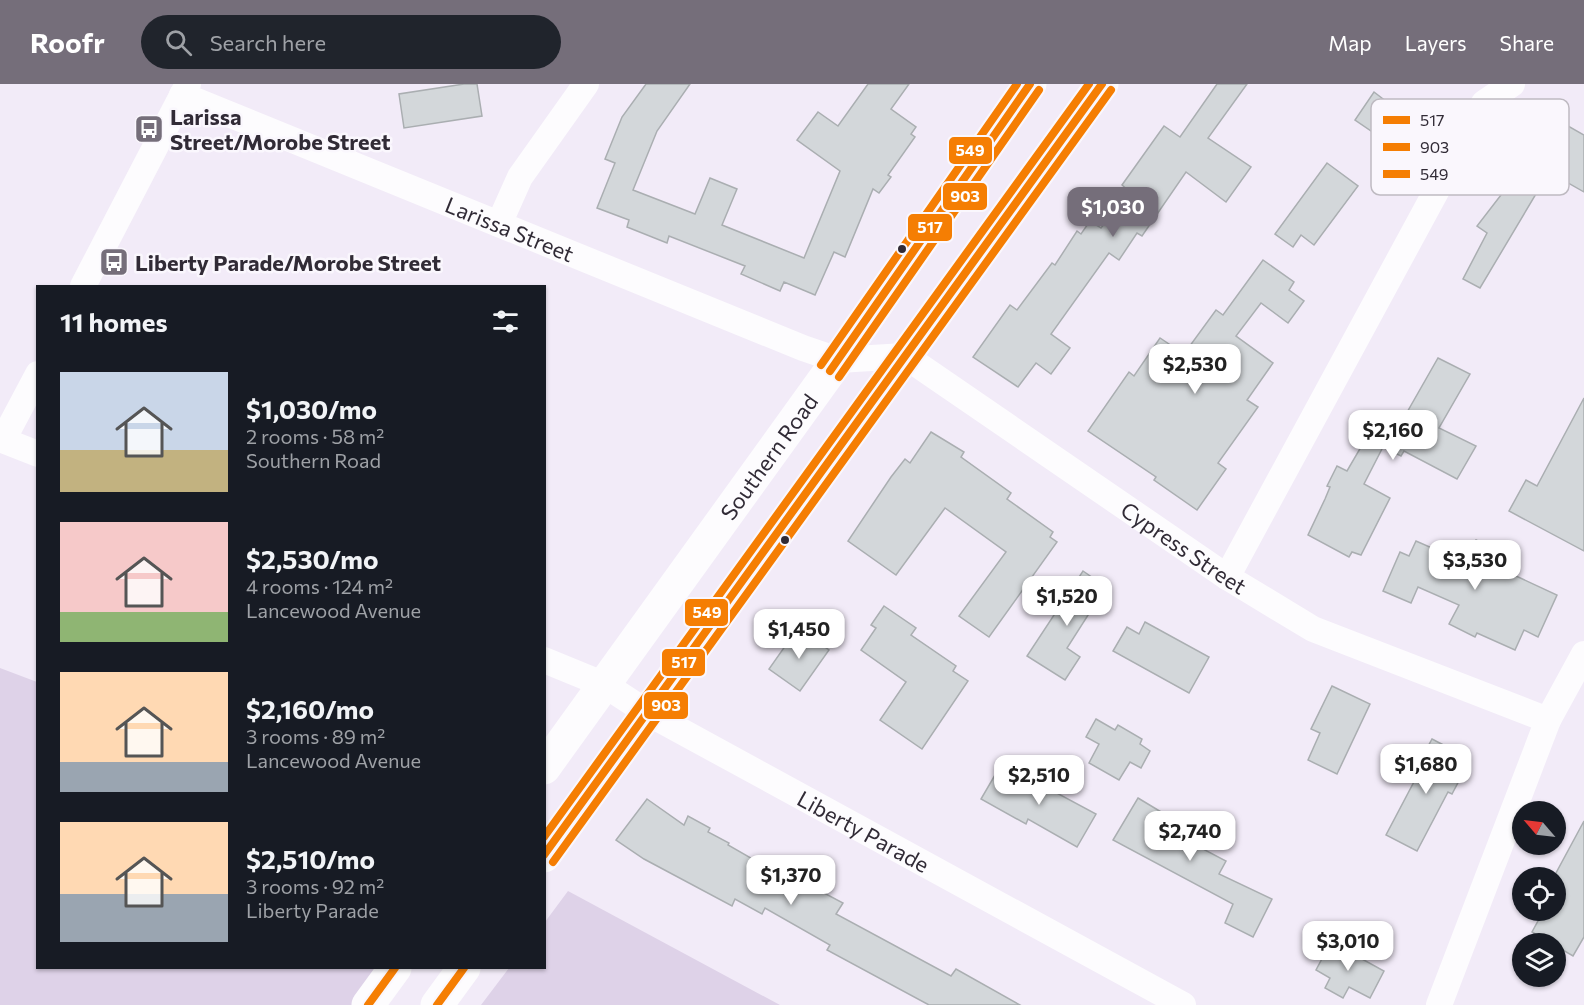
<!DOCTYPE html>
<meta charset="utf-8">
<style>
:root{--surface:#171b24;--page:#20242c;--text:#f1f3f6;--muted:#9ea1a6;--accent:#756e7a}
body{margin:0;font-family:Commissioner,sans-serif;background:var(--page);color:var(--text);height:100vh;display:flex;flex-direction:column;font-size:22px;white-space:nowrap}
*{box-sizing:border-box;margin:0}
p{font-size:20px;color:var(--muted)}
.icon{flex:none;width:33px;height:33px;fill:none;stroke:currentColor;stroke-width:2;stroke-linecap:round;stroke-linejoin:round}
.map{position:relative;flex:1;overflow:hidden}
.side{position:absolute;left:36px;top:201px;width:510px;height:684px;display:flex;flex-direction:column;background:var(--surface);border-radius:0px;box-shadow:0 2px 4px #0004}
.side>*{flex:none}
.needle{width:39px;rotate:298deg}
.fabs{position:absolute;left:1512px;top:717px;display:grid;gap:12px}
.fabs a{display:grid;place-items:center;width:54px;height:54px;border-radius:50%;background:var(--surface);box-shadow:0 2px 4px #0004;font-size:30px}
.price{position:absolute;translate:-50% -51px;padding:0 14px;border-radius:12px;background:#fff;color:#222;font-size:20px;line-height:39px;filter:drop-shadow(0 2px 3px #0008)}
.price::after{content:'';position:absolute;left:50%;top:36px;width:18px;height:14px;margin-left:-9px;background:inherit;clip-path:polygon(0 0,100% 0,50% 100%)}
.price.current{background:var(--accent);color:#fff}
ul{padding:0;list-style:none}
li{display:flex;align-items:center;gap:18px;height:150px;padding:0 24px}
li span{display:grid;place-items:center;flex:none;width:168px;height:120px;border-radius:0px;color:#555}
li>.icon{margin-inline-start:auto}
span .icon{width:72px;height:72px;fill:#fffc;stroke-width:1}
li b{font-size:26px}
h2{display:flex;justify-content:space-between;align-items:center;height:72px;padding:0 24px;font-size:26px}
header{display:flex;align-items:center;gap:36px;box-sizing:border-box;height:84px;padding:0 30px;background:var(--accent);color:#fff}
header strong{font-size:28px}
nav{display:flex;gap:33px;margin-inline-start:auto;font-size:21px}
.search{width:420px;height:54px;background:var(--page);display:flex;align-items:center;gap:15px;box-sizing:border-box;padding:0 21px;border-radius:33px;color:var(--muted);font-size:22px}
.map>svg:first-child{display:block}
.green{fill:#ded2e8}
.building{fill:#d3d7da;stroke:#aaaeb1;stroke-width:1.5}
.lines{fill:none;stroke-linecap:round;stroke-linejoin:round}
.minor{stroke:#fdfcfe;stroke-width:26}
.major{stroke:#fdfcfe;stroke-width:33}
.bus-1-casing{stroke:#faf7fd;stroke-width:12}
.bus-2-casing{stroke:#faf7fd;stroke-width:12}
.bus-3-casing{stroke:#faf7fd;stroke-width:12}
.bus-1{stroke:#f57e03;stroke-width:8}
.bus-2{stroke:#f57e03;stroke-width:8}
.bus-3{stroke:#f57e03;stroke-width:8}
.bus-dot{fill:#312b36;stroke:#faf7fd;stroke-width:2}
.labels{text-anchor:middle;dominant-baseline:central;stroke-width:5;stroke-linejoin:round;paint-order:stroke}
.poi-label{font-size:22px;font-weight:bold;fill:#312b36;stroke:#faf7fd;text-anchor:start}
.street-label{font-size:22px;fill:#312b36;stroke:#faf7fd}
.key{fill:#faf7fd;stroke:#bebac1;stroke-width:1.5}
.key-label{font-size:16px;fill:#312b36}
.line-badge{stroke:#faf7fd;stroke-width:2}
.badge-label{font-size:16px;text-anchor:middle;font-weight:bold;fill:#fff}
</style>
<header>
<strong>Roofr</strong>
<div class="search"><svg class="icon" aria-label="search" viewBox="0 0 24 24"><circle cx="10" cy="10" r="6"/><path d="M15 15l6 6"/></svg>Search here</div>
<nav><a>Map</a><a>Layers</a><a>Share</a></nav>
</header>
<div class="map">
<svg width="1584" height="921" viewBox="0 0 1584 921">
<rect width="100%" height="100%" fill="#f2ebf8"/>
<!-- green -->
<g class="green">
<polygon points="0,584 37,598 38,884 379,884 352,921 0,921"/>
<polygon points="568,807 780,921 481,921 509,884 544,884 545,838"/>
</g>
<!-- building -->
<g class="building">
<polygon points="464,0 477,0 482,32 404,44 399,10"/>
<polygon points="646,0 690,0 657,47 633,106 695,130 710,94 737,105 722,141 804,174 840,87 797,56 818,28 838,42 868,0 909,0 891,25 916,43 911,50 915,53 888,91 891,93 879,109 873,105 845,173 834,168 815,211 784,198 780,207 741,190 745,182 669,152 667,159 627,143 629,136 597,124 615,79 605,75 622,33"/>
<polygon points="1217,0 1247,0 1208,54 1251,83 1226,118 1186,88 1142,152 1137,149 1119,176 1109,169 1051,250 1070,264 1051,290 1036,279 1018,303 973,273 1010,221 1017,226 1052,179 1055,181 1077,147 1081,150 1090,137 1101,144 1129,107 1122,101 1164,42 1180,53"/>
<polygon points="1374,8 1413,38 1396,64 1355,36"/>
<polygon points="1540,26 1584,51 1584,108 1549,88 1480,204 1463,195 1487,149 1477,142 1501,111 1495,108"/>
<polygon points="1327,79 1358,102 1314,161 1301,151 1293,163 1275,150"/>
<polygon points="1263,176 1294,198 1289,206 1304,217 1288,239 1261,219 1236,252 1273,279 1247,316 1258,323 1218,379 1226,385 1197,426 1154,396 1156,393 1088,347 1129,288 1134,292 1160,254 1184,270 1216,226 1223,231"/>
<polygon points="1438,274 1470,290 1439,344 1476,362 1457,395 1404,367 1401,372 1383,363 1364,400 1390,414 1361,471 1352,468 1349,473 1308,451 1325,415 1330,403 1327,402 1337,382 1347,387 1382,327 1402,337"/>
<polygon points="1584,314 1584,467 1509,427 1526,396 1537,402"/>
<polygon points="931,348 964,368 961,373 1011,409 1007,415 1053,448 1050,453 1057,458 989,553 959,532 1006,468 945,424 896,491 848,457 891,393 905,375 910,379"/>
<polygon points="1476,456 1512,473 1505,487 1557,511 1538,553 1524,546 1515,566 1477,549 1475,553 1449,540 1459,521 1418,503 1411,519 1383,507 1400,468 1409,472 1416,457 1466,479"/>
<polygon points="1083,487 1106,503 1067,564 1080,573 1065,596 1027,572"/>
<polygon points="884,522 916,544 911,551 956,582 953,587 968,597 922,665 880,636 906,598 861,566 876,544 871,541"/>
<polygon points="1145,538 1209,573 1189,609 1113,567 1127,543 1139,550"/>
<polygon points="795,548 803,554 806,550 829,566 800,607 769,585"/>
<polygon points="1332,602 1370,620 1337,690 1308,676 1320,649 1311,645"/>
<polygon points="1096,635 1115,646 1118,641 1142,655 1140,660 1150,667 1141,684 1130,678 1119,696 1089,679 1099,660 1086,653"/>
<polygon points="1432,655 1459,669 1451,685 1462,691 1452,710 1448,708 1417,767 1386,751 1417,692 1413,690"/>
<polygon points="1010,684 1096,730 1077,763 1028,735 1026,740 981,715 995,691 1004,695"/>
<polygon points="1138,714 1206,755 1201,764 1226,777 1219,790 1272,815 1253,853 1225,839 1233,820 1113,756"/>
<polygon points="647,715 684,741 688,732 710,744 708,748 729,759 728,761 798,801 807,804 809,801 843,819 836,830 951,892 956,885 1020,921 929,921 827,866 830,861 765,824 762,830 735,815 732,822 644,775 616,756"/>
<polygon points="1584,737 1584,853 1573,872 1532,848 1544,826 1556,826 1556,789"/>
<polygon points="1331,858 1384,887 1370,914 1349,903 1343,914 1325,904 1330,894 1316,886"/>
</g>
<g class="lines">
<!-- minor -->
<g class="minor">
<path id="s1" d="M182,11L803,264L838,276L905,272L1227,493L1313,545L1548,636"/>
<polyline points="499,140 520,93 586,0"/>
<polyline points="83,202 188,0"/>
<polyline points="0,355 38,370"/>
<polyline points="3,356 38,290"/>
<polyline points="1227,493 1484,19 1512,0"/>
<path id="s2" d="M544,576L605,601L648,629L1183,921"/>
<polyline points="1439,921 1548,636 1584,570"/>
</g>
<!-- major -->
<g class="major">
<path id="s3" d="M544,684L838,276L1030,0"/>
<polyline points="544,772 1102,0"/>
<polyline points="368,921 395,884"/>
<polyline points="437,921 464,884"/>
</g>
<!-- bus-1 casing -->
<g class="bus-1-casing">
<g id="bus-1">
<polyline points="830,287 1030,0"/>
<polyline points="544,771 1102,0"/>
<polyline points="368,921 395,884"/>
<polyline points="437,921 464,884"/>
</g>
</g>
<!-- bus-2 casing -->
<g class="bus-2-casing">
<g id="bus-2">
<polyline points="839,293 1039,6"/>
<polyline points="553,778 1111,6"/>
</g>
</g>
<!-- bus-3 casing -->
<g class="bus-3-casing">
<g id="bus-3">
<polyline points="821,281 1017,0"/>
<polyline points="544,753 1089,0"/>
</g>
</g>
<!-- bus-1 -->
<use href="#bus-1" class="bus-1"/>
<!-- bus-2 -->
<use href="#bus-2" class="bus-2"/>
<!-- bus-3 -->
<use href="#bus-3" class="bus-3"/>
</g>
<!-- icons -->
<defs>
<g id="bus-square" transform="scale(1.5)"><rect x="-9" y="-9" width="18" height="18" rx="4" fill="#756e7a" stroke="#faf7fd"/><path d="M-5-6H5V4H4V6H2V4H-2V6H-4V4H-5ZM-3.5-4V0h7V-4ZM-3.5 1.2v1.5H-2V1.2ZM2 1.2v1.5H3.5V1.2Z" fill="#fff"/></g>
</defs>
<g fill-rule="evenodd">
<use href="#bus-square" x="149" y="45"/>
<use href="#bus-square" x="114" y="178"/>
</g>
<!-- markers -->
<g class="bus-dot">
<circle cx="902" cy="165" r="5"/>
<circle cx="785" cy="456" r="5"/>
</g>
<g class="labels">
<!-- poi labels -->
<g class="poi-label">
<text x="170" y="32">Larissa<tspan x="170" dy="25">Street/Morobe Street</tspan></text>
<text x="135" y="178">Liberty Parade/Morobe Street</text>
</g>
<!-- street labels -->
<g class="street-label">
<text stroke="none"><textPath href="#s1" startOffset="354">Larissa Street</textPath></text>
<text stroke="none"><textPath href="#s3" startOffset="384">Southern Road</textPath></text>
<text stroke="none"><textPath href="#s1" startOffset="1113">Cypress Street</textPath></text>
<text stroke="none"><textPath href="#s2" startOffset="363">Liberty Parade</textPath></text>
</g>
</g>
<!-- legend -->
<rect x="1371" y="15" width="198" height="96" rx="9" class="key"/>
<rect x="1383" y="32" width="27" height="8" fill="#f57e03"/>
<rect x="1383" y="59" width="27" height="8" fill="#f57e03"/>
<rect x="1383" y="86" width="27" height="8" fill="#f57e03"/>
<g class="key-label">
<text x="1420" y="42">517</text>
<text x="1420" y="69">903</text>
<text x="1420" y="96">549</text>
</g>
<g class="line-badge">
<rect x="948" y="52" width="45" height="29" rx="6" fill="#f57e03"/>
<rect x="942" y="98" width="46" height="29" rx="6" fill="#f57e03"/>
<rect x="907" y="129" width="46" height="29" rx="6" fill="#f57e03"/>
<rect x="684" y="514" width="45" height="29" rx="6" fill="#f57e03"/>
<rect x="661" y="564" width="45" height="29" rx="6" fill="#f57e03"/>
<rect x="643" y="607" width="46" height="29" rx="6" fill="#f57e03"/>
</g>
<g class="badge-label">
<text x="970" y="72">549</text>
<text x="965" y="118">903</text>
<text x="930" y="149">517</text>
<text x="707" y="534">549</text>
<text x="684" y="584">517</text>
<text x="666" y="627">903</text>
</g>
</svg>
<div class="fabs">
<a><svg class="needle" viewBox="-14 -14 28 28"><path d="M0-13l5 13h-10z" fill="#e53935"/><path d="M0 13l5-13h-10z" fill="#9ea1a6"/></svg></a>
<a><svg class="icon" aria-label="locate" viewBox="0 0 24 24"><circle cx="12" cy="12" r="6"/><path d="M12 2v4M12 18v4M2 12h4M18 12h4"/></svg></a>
<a><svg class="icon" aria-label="layers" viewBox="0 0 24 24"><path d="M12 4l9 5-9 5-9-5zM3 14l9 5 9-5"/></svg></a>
</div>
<b class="price current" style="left:1113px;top:154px">$1,030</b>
<b class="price" style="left:1195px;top:311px">$2,530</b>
<b class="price" style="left:1393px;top:377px">$2,160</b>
<b class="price" style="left:1475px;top:507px">$3,530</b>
<b class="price" style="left:1067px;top:543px">$1,520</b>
<b class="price" style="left:799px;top:576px">$1,450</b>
<b class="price" style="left:1426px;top:711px">$1,680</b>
<b class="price" style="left:1039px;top:722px">$2,510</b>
<b class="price" style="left:1190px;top:778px">$2,740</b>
<b class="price" style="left:791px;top:822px">$1,370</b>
<b class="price" style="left:1348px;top:888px">$3,010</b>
<section class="side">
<h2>11 homes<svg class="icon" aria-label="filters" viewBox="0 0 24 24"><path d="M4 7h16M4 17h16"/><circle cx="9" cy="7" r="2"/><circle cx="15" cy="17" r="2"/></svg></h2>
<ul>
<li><span style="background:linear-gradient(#c9d6e8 65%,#c2b280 0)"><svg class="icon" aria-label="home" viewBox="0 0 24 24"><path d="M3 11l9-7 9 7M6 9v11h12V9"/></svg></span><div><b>$1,030/mo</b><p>2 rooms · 58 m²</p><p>Southern Road</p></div></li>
<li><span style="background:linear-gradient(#f6c9c9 75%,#8fb573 0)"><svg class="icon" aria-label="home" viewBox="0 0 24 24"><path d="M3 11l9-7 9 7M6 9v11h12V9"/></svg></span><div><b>$2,530/mo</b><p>4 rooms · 124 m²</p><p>Lancewood Avenue</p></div></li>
<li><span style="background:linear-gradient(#ffd9b3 75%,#9aa5b1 0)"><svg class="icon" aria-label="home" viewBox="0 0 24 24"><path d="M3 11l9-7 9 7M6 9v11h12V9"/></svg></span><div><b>$2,160/mo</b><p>3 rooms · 89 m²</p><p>Lancewood Avenue</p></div></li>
<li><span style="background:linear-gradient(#ffd9b3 60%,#9aa5b1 0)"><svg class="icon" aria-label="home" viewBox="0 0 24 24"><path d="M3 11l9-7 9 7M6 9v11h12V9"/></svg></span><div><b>$2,510/mo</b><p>3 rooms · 92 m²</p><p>Liberty Parade</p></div></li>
</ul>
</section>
</div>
